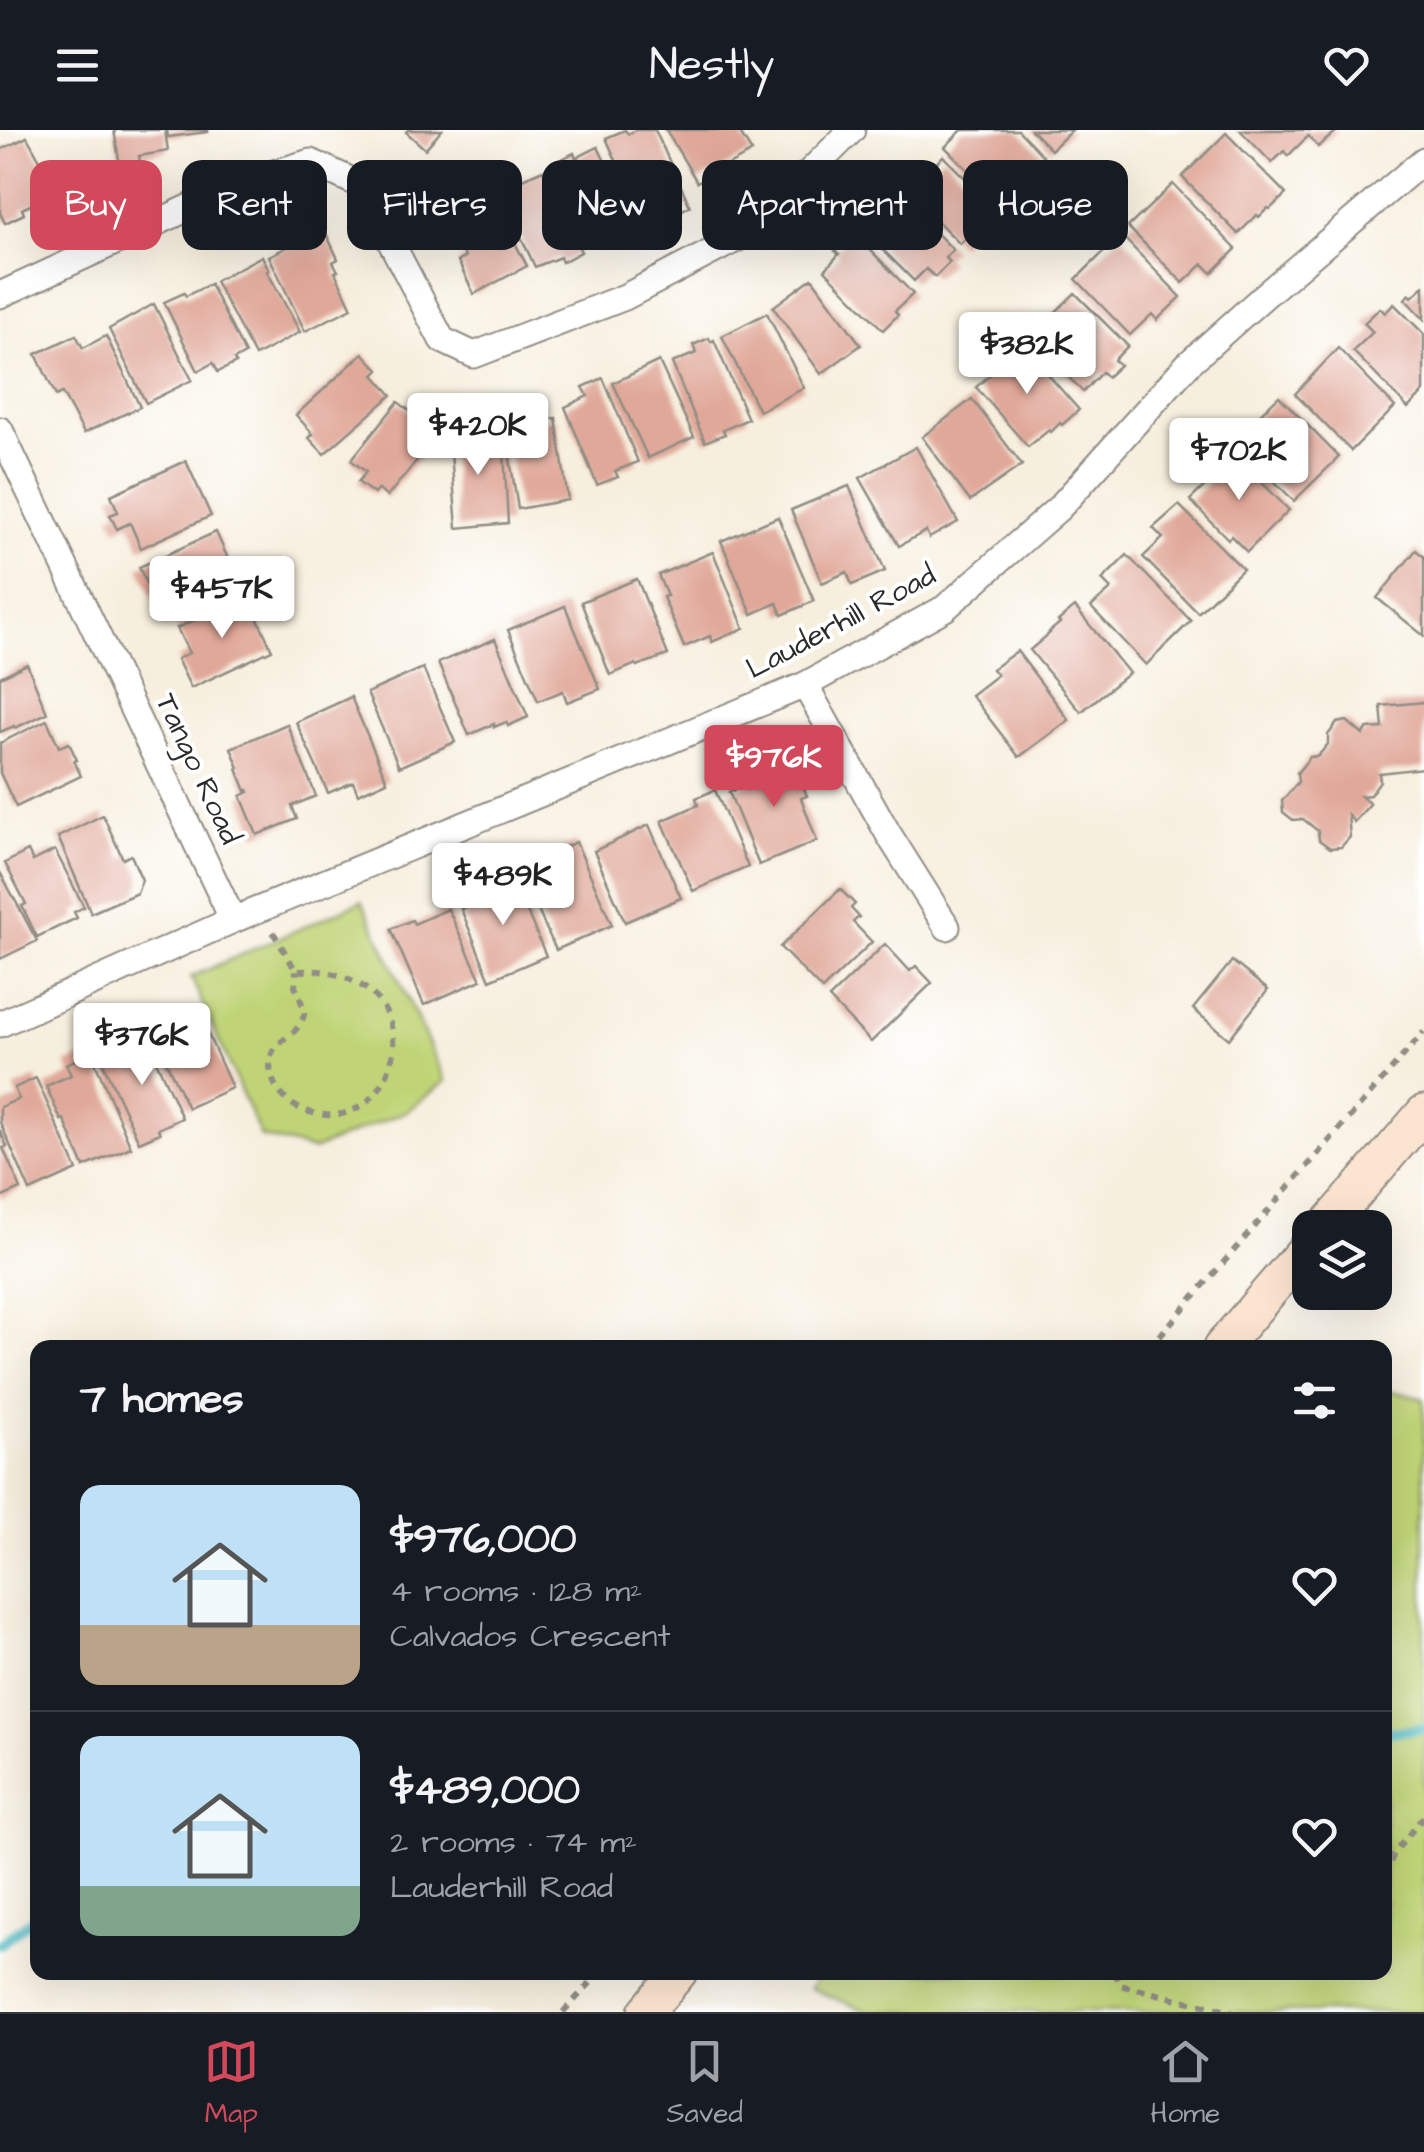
<!DOCTYPE html>
<meta charset="utf-8">
<style>
:root{--surface:#171b24;--page:#242831;--text:#f1f3f6;--muted:#9ea1a6;--line:#363941;--accent:#d1495b}
body{margin:0;font-family:"Architects Daughter",sans-serif;background:var(--page);color:var(--text);height:100vh;display:flex;flex-direction:column;font-size:38px;white-space:nowrap}
*{box-sizing:border-box;margin:0}
p{font-size:32px;color:var(--muted)}
.icon{flex:none;width:55px;height:55px;fill:none;stroke:currentColor;stroke-width:2;stroke-linecap:round;stroke-linejoin:round}
.map{position:relative;flex:1;overflow:hidden}
.panel{position:absolute;left:30px;top:1210px;width:1362px;height:640px;display:flex;flex-direction:column;background:var(--surface);border-radius:20px;box-shadow:0 10px 40px #0002}
.panel>*{flex:none}
.hud{position:absolute;left:30px;top:30px;width:1365px;height:90px;display:flex;gap:20px}
.buttons{position:absolute;left:1292px;top:1080px;display:grid;gap:20px}
.buttons a{display:grid;place-items:center;width:100px;height:100px;border-radius:20px;background:var(--surface);box-shadow:0 10px 40px #0002;font-size:50px}
.price{position:absolute;translate:-50% -85px;padding:0 22px;border-radius:10px;background:#fff;color:#222;font-size:32px;line-height:65px;filter:drop-shadow(0 2px 5px #0008)}
.price::after{content:'';position:absolute;left:50%;top:60px;width:30px;height:22px;margin-left:-15px;background:inherit;clip-path:polygon(0 0,100% 0,50% 100%)}
.price.current{background:var(--accent);color:#fff}
ul{padding:0;list-style:none}
li{display:flex;align-items:center;gap:30px;height:250px;padding:0 50px}
li+li{border-top:2px solid var(--line)}
li span{display:grid;place-items:center;flex:none;width:280px;height:200px;border-radius:20px;color:#555}
li>.icon{margin-inline-start:auto}
span .icon{width:120px;height:120px;fill:#fffc;stroke-width:1}
li b{font-size:42px}
h2{display:flex;justify-content:space-between;align-items:center;height:120px;padding:0 50px;font-size:42px}
.chip{padding:0 35px;border-radius:20px;background:var(--surface);box-shadow:0 10px 40px #0002;font-size:35px;line-height:90px}
.chip.current{background:var(--accent);color:#fff}
header{display:flex;justify-content:space-between;align-items:center;height:130px;padding:0 50px;background:var(--surface);font-size:45px;font-weight:600}
.dock{display:flex;justify-content:space-around;align-items:center;height:140px;border-top:2px solid var(--line);background:var(--surface);font-size:28px;color:var(--muted)}
.dock a{display:grid;justify-items:center;gap:5px}
.dock .current{color:var(--accent)}
.map>svg:first-child{display:block}
.green{fill:#c0d477;stroke:#768051;stroke-width:2.5}
.lines{fill:none;stroke-linecap:round;stroke-linejoin:round}
.stream{stroke:#4cbac3;stroke-width:10}
.building{fill:#e0a899}
.minor-casing{stroke:#918d84;stroke-width:29}
.secondary-casing{stroke:#918d84;stroke-width:39}
.path{stroke:#918d84;stroke-width:6;stroke-dasharray:8 8;stroke-linecap:butt}
.minor{stroke:#fff;stroke-width:25}
.secondary{stroke:#fce5d0;stroke-width:35}
.labels{text-anchor:middle;dominant-baseline:central;stroke-width:8;stroke-linejoin:round;paint-order:stroke}
.street-label{font-size:30px;fill:#2b2b2b;stroke:#fff}
</style>
<header><svg class="icon" aria-label="menu" viewBox="0 0 24 24"><path d="M4 6h16M4 12h16M4 18h16"/></svg>Nestly<svg class="icon" aria-label="heart" viewBox="0 0 24 24"><path d="M12 20l-8-8c-3-5 5-10 8-4 3-6 11-1 8 4z"/></svg></header>
<div class="map">
<svg width="1424" height="1882" viewBox="0 0 1424 1882">
<rect width="100%" height="100%" fill="#fff"/>
<filter id="ink" filterUnits="userSpaceOnUse"><feTurbulence type="fractalNoise" baseFrequency=".01" numOctaves="2"/><feDisplacementMap in="SourceGraphic" scale="20" xChannelSelector="R" yChannelSelector="G"/><feConvolveMatrix kernelMatrix="1 2 1 2 8 2 1 2 1" color-interpolation-filters="sRGB"/></filter>
<filter id="wash" filterUnits="userSpaceOnUse"><feTurbulence type="fractalNoise" baseFrequency=".0048" numOctaves="4" result="noise"/><feDisplacementMap in="SourceGraphic" scale="40" xChannelSelector="R" yChannelSelector="G"/><feGaussianBlur stdDeviation="2.25" result="paint"/><feColorMatrix in="noise" values="0 0 0 0 0 0 0 0 0 0 0 0 0 0 0 0 0 1.4 0 .05"/><feComposite in="paint" operator="in"/></filter>
<g filter="url(#wash)">
<rect width="100%" height="100%" fill="#f7efde"/>
<!-- green -->
<g class="green">
<polygon points="362,771 446,951 407,981 313,1020 261,1007 191,847"/>
<polygon points="1385,1259 1424,1269 1424,1882 869,1882 810,1858 822,1842 1385,1842"/>
</g>
<g class="lines">
<!-- stream -->
<g class="stream">
<polyline points="1385,1605 1390,1602 1424,1598"/>
<polyline points="0,1814 38,1785"/>
</g>
</g>
<g id="blocks">
<!-- building -->
<g class="building">
<polygon points="114,0 165,0 168,21 139,26 140,32 120,36"/>
<polygon points="167,0 208,0 208,2 168,7"/>
<polygon points="408,0 442,0 425,19 406,2"/>
<polygon points="625,0 628,4 636,0 655,0 690,76 671,86 667,79 643,90 606,8"/>
<polygon points="666,0 738,0 752,22 697,52"/>
<polygon points="962,0 1018,0 1043,26 1002,67 986,51 983,55 945,17"/>
<polygon points="1031,0 1072,0 1051,20"/>
<polygon points="1240,0 1338,0 1318,17 1308,6 1288,26 1284,21 1272,33"/>
<polygon points="1226,3 1286,64 1270,79 1268,78 1259,87 1257,85 1238,104 1182,47"/>
<polygon points="27,7 56,59 38,68 39,71 22,79 24,84 5,93 0,83 0,20"/>
<polygon points="598,17 635,94 588,116 573,84 576,83 552,34 574,23 576,28"/>
<polygon points="943,26 996,79 960,114 911,64 930,46 927,43"/>
<polygon points="543,40 581,122 562,132 560,127 535,137 497,55 518,45 520,50"/>
<polygon points="1173,54 1236,119 1212,143 1203,134 1183,153 1128,97"/>
<polygon points="895,60 953,120 945,127 950,132 935,147 926,139 914,151 880,117 887,111 878,101 871,107 861,97 881,78 879,75"/>
<polygon points="489,63 527,136 474,164 458,131 465,127 445,84"/>
<polygon points="324,99 338,129 333,132 338,141 335,142 352,178 305,201 269,126"/>
<polygon points="854,103 913,164 895,181 898,185 883,200 825,140 839,124 835,121"/>
<polygon points="1121,105 1181,167 1157,190 1152,184 1130,205 1076,149"/>
<polygon points="262,126 269,140 267,141 300,202 255,226 215,151"/>
<polygon points="812,148 861,215 821,244 773,177"/>
<polygon points="210,154 245,224 234,230 236,233 218,242 213,233 198,241 164,172 184,163 186,166"/>
<polygon points="1424,156 1424,189 1405,169 1409,164 1412,167"/>
<polygon points="1075,163 1128,216 1114,230 1120,235 1107,247 1102,242 1083,262 1047,225 1050,221 1033,204"/>
<polygon points="154,174 192,250 146,273 109,199"/>
<polygon points="1394,174 1424,204 1424,262 1408,278 1353,221 1373,202 1364,193 1380,178 1385,183"/>
<polygon points="767,183 804,258 759,281 722,206"/>
<polygon points="76,205 83,218 106,206 140,277 84,303 62,263 56,266 36,224"/>
<polygon points="709,208 711,212 714,210 748,289 723,300 725,304 705,312 672,233 696,223 693,215"/>
<polygon points="1023,216 1079,280 1062,295 1060,293 1051,302 1049,300 1028,317 976,257"/>
<polygon points="1338,218 1395,277 1351,321 1295,264"/>
<polygon points="363,223 379,240 374,245 392,265 324,324 309,308 313,304 296,285"/>
<polygon points="659,231 694,307 648,328 613,253"/>
<polygon points="603,248 638,332 615,341 618,347 597,355 565,277 588,266 583,257"/>
<polygon points="1279,266 1339,327 1294,371 1238,315 1261,293 1256,288"/>
<polygon points="972,269 1022,335 970,371 922,307"/>
<polygon points="398,272 439,303 387,367 378,359 374,364 358,352 366,342 351,330"/>
<polygon points="556,288 568,370 518,379 505,297"/>
<polygon points="474,296 475,308 503,305 508,393 457,398 449,298"/>
<polygon points="916,317 958,392 929,408 926,401 899,416 860,348"/>
<polygon points="1231,321 1289,380 1247,422 1231,406 1228,409 1190,370 1209,352 1205,347"/>
<polygon points="186,331 211,386 141,418 130,393 117,399 110,385 118,382 111,365"/>
<polygon points="849,356 885,441 852,455 847,442 822,453 791,380"/>
<polygon points="1179,375 1243,439 1198,483 1143,427 1163,408 1153,398"/>
<polygon points="778,387 814,471 782,485 777,473 752,484 721,411"/>
<polygon points="216,402 241,458 172,490 160,464 153,468 139,437"/>
<polygon points="1416,420 1424,427 1424,506 1377,468"/>
<polygon points="713,422 744,498 712,512 710,506 684,517 663,467 667,466 658,445"/>
<polygon points="1127,425 1191,491 1146,535 1091,477 1111,459 1102,450"/>
<polygon points="637,449 668,525 637,536 636,534 610,545 581,472"/>
<polygon points="247,465 272,520 191,558 177,529 189,523 177,498"/>
<polygon points="565,476 600,559 567,572 563,561 538,571 508,500"/>
<polygon points="1075,477 1129,543 1081,582 1030,520 1050,503 1049,502 1060,493 1058,491"/>
<polygon points="495,509 528,587 508,596 506,592 494,597 494,594 469,605 438,533"/>
<polygon points="1017,521 1069,590 1019,627 971,565 997,545 992,539"/>
<polygon points="27,534 47,583 15,598 14,596 0,602 0,547"/>
<polygon points="423,538 455,612 399,637 367,563"/>
<polygon points="351,567 387,651 358,664 353,652 328,663 296,592"/>
<polygon points="1424,572 1424,638 1379,643 1380,651 1370,665 1361,666 1370,674 1354,692 1348,685 1350,707 1341,717 1330,718 1319,710 1318,701 1303,689 1293,690 1283,682 1282,671 1298,652 1297,643 1310,627 1318,626 1328,614 1328,605 1337,593 1347,591 1363,605 1367,599 1383,598 1381,576"/>
<polygon points="47,590 59,617 69,613 77,630 74,631 81,646 16,677 0,643 0,613"/>
<polygon points="287,594 316,666 292,676 297,689 257,705 241,666 249,662 248,660 246,661 237,639 239,638 231,618"/>
<polygon points="789,623 807,666 801,668 817,711 759,735 729,662 754,652 749,640"/>
<polygon points="715,660 748,737 693,761 662,691 698,675 696,668"/>
<polygon points="103,685 123,729 131,725 142,750 137,763 91,783 58,707"/>
<polygon points="649,695 681,768 625,792 594,721"/>
<polygon points="576,712 612,795 556,820 523,747 551,735 546,725"/>
<polygon points="55,720 84,777 74,782 77,788 37,807 22,776 26,774 5,733 28,721 33,731"/>
<polygon points="0,742 37,811 0,829"/>
<polygon points="511,744 546,826 490,850 461,779 485,769 479,754"/>
<polygon points="840,759 855,774 851,778 859,787 853,792 872,812 822,860 780,817"/>
<polygon points="448,779 481,850 424,875 391,799 412,790 414,794"/>
<polygon points="885,814 910,841 916,836 932,853 871,912 829,868"/>
<polygon points="1232,831 1268,860 1229,909 1193,879"/>
<polygon points="198,882 232,958 188,978 153,904"/>
<polygon points="144,904 182,988 158,999 160,1003 139,1012 101,929 125,918 123,913"/>
<polygon points="91,923 131,1017 84,1037 64,989 61,990 46,956 71,945 66,934"/>
<polygon points="36,948 77,1040 30,1061 0,992 0,977 19,969 14,958"/>
<polygon points="0,1000 7,1017 3,1018 21,1059 0,1068"/>
</g>
</g>
</g>
<g filter="url(#ink)">
<use href="#blocks" fill-opacity="0" stroke="#918d84" stroke-width="2.5"/>
<g class="lines">
<!-- minor casing -->
<g class="minor-casing">
<g id="minor">
<polyline points="0,165 247,51 311,32 361,55 442,210 474,225 625,167 748,103 852,0"/>
<polyline points="0,300 233,790"/>
<polyline points="805,555 889,705 947,797"/>
<polyline points="0,894 233,790 805,555 945,478 1060,377 1188,234 1264,166 1424,30"/>
</g>
</g>
<!-- secondary casing -->
<g class="secondary-casing">
<g id="secondary">
<polyline points="1325,1098 1424,983"/>
<polyline points="1221,1218 1310,1114"/>
<polyline points="646,1882 679,1842"/>
</g>
</g>
<!-- path -->
<g class="path">
<path d="M273,802L296,841C306,841 317,840 326,842C443,865 390,1020 299,978C282,970 271,954 270,936C269,906 299,912 305,881L295,856L296,841"/>
<polyline points="1149,1218 1424,902"/>
<polyline points="1385,1747 1394,1723 1424,1686"/>
<polyline points="1115,1842 1120,1855 1232,1882"/>
<polyline points="563,1882 601,1842"/>
</g>
<!-- minor -->
<use href="#minor" class="minor"/>
<!-- secondary -->
<use href="#secondary" class="secondary"/>
</g>
</g>
<g class="labels">
<!-- street labels -->
<g class="street-label">
<text transform="translate(841 492) rotate(-28)">Lauderhill Road</text>
<text transform="translate(198 639) rotate(65)">Tango Road</text>
</g>
</g>
</svg>
<div class="buttons">
<a><svg class="icon" aria-label="layers" viewBox="0 0 24 24"><path d="M12 4l9 5-9 5-9-5zM3 14l9 5 9-5"/></svg></a>
</div>
<b class="price" style="left:1027px;top:267px">$382K</b>
<b class="price" style="left:478px;top:348px">$420K</b>
<b class="price" style="left:1239px;top:373px">$702K</b>
<b class="price" style="left:222px;top:511px">$457K</b>
<b class="price current" style="left:774px;top:680px">$976K</b>
<b class="price" style="left:503px;top:798px">$489K</b>
<b class="price" style="left:142px;top:958px">$376K</b>
<div class="hud">
<a class="chip current">Buy</a>
<a class="chip">Rent</a>
<a class="chip">Filters</a>
<a class="chip">New</a>
<a class="chip">Apartment</a>
<a class="chip">House</a>
</div>
<section class="panel">
<h2>7 homes<svg class="icon" aria-label="filters" viewBox="0 0 24 24"><path d="M4 7h16M4 17h16"/><circle cx="9" cy="7" r="2"/><circle cx="15" cy="17" r="2"/></svg></h2>
<ul>
<li><span style="background:linear-gradient(#bfe0f5 70%,#b9a48a 0)"><svg class="icon" aria-label="home" viewBox="0 0 24 24"><path d="M3 11l9-7 9 7M6 9v11h12V9"/></svg></span><div><b>$976,000</b><p>4 rooms · 128 m²</p><p>Calvados Crescent</p></div><svg class="icon" aria-label="heart" viewBox="0 0 24 24"><path d="M12 20l-8-8c-3-5 5-10 8-4 3-6 11-1 8 4z"/></svg></li>
<li><span style="background:linear-gradient(#bfe0f5 75%,#7fa58c 0)"><svg class="icon" aria-label="home" viewBox="0 0 24 24"><path d="M3 11l9-7 9 7M6 9v11h12V9"/></svg></span><div><b>$489,000</b><p>2 rooms · 74 m²</p><p>Lauderhill Road</p></div><svg class="icon" aria-label="heart" viewBox="0 0 24 24"><path d="M12 20l-8-8c-3-5 5-10 8-4 3-6 11-1 8 4z"/></svg></li>
</ul>
</section>
</div>
<nav class="dock">
<a class="current"><svg class="icon" aria-label="map" viewBox="0 0 24 24"><path d="M3 6l6-2 6 2 6-2v14l-6 2-6-2-6 2zM9 4v14M15 6v14"/></svg>Map</a>
<a><svg class="icon" aria-label="saved" viewBox="0 0 24 24"><path d="M7 4h10v16l-5-4-5 4z"/></svg>Saved</a>
<a><svg class="icon" aria-label="home" viewBox="0 0 24 24"><path d="M3 11l9-7 9 7M6 9v11h12V9"/></svg>Home</a>
</nav>
